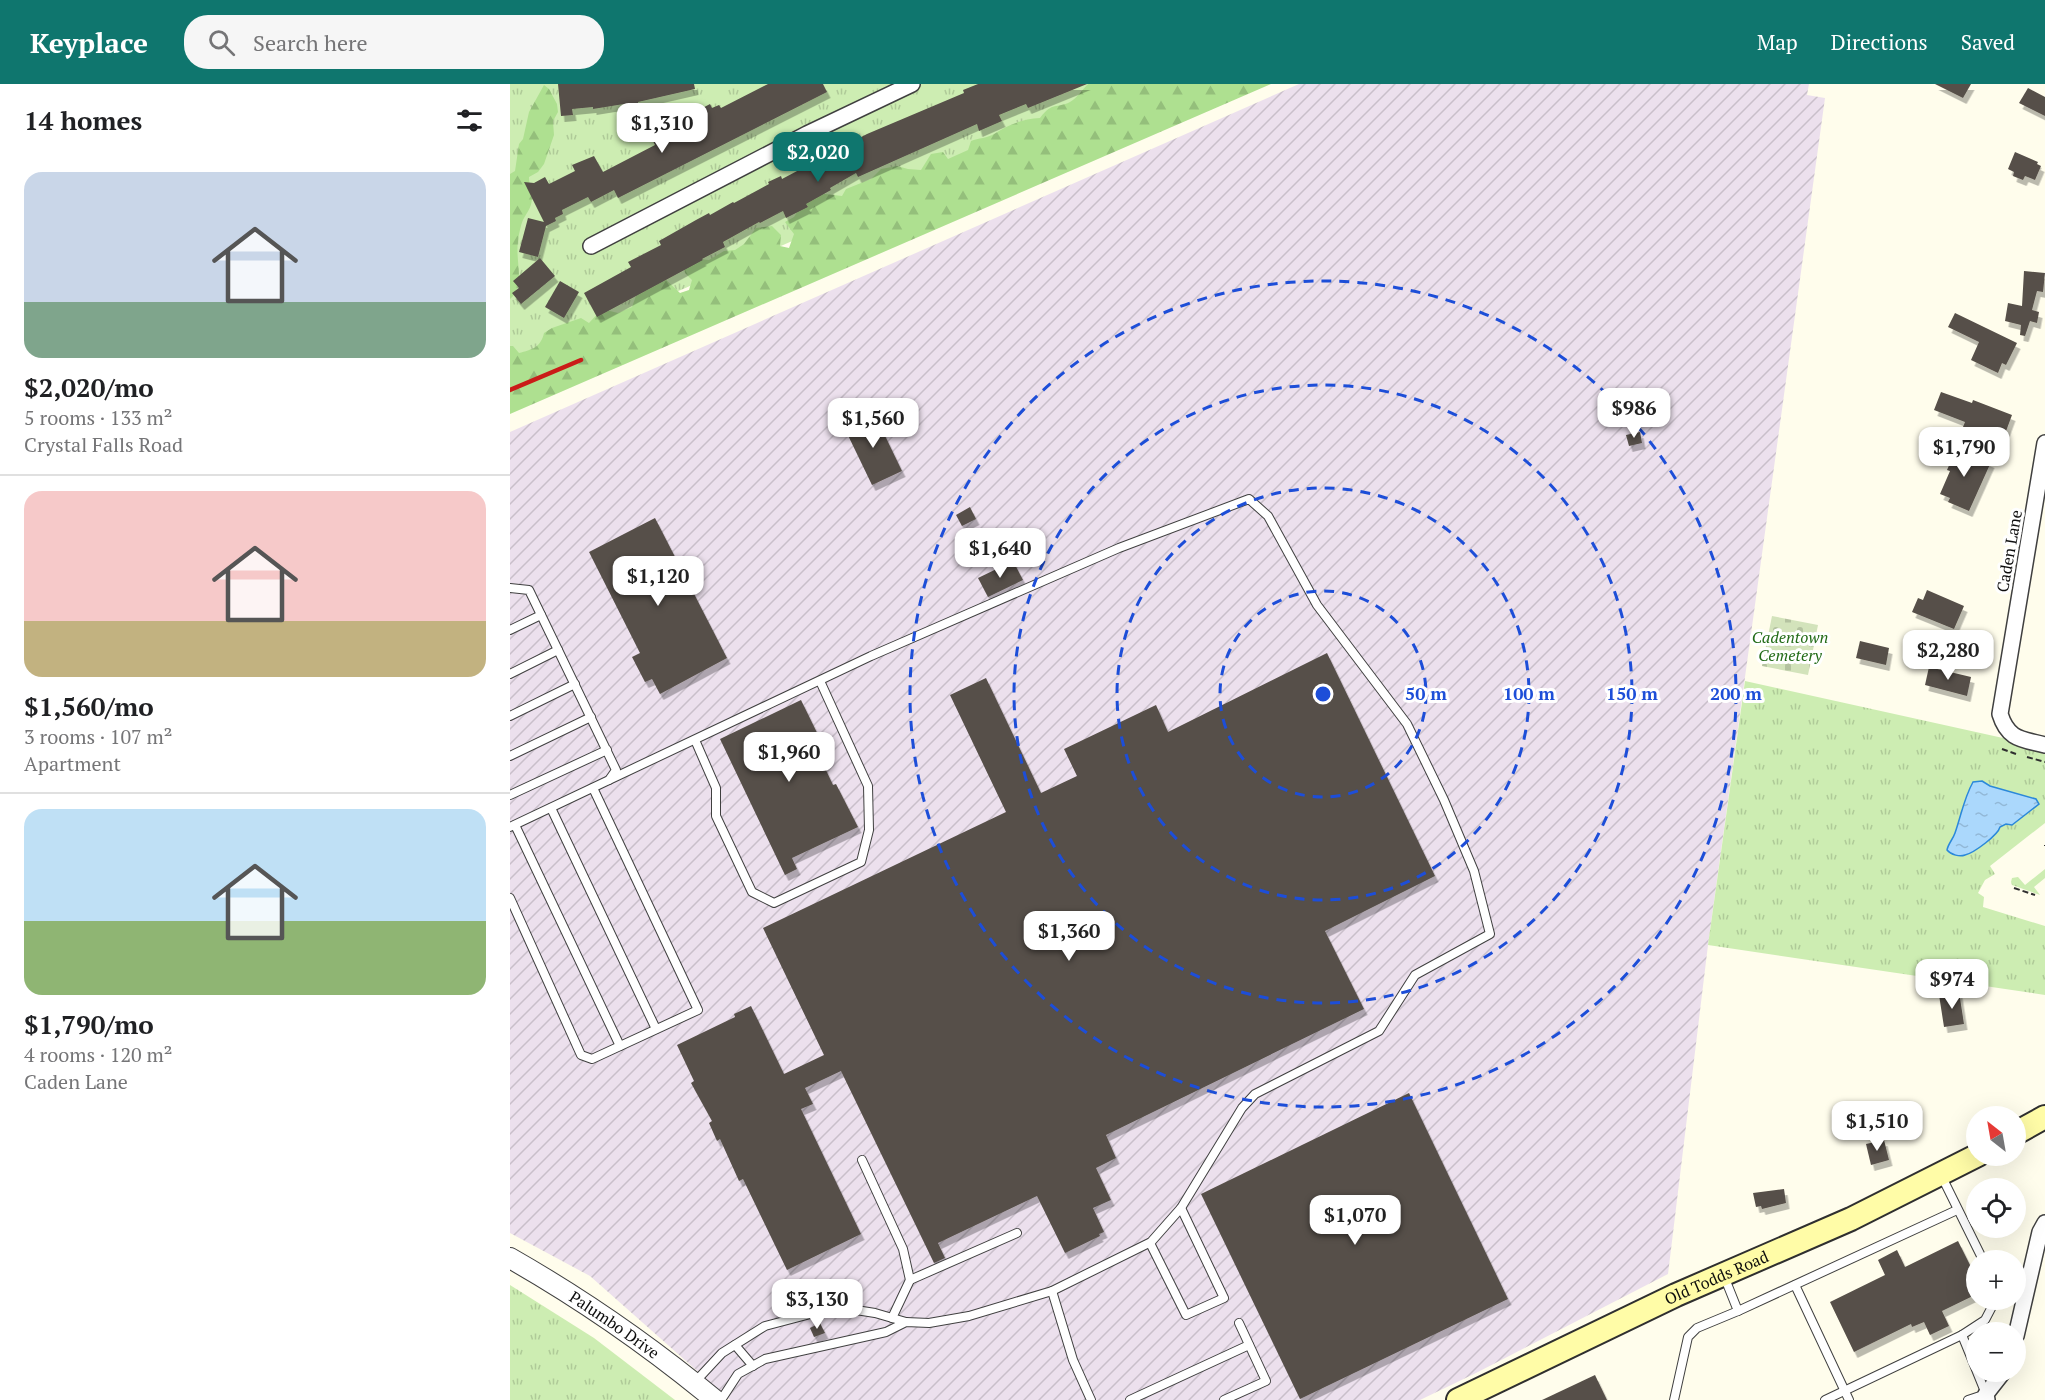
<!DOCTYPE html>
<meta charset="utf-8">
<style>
:root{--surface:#fff;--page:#f6f6f6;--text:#202124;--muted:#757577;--line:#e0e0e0;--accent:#0f766e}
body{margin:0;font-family:"PT Serif",serif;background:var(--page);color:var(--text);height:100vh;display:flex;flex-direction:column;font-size:22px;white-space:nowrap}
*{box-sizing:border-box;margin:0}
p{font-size:20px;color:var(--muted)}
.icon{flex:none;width:33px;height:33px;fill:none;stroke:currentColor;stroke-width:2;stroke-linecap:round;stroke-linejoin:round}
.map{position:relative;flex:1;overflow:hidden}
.side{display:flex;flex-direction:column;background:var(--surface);width:510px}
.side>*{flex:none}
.needle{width:39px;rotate:329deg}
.fabs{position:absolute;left:1456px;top:1022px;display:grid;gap:12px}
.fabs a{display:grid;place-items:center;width:60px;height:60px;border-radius:50%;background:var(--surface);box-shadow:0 6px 24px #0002;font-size:30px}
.price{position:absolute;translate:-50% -51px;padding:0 14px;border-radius:12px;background:#fff;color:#222;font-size:20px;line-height:39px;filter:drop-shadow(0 2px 3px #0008)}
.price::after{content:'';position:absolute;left:50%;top:36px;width:18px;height:14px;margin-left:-9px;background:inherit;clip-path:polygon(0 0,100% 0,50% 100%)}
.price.current{background:var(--accent);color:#fff}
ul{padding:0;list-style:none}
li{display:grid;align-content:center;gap:12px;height:318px;padding:0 24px}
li+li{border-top:2px solid var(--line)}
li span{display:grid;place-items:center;height:186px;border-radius:18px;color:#555}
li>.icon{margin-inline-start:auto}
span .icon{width:108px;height:108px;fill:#fffc;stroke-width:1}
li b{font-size:26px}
h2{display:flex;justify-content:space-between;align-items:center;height:72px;padding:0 24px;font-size:26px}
header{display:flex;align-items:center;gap:36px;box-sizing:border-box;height:84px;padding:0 30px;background:var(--accent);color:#fff}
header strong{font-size:28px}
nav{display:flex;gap:33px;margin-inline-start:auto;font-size:21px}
.search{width:420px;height:54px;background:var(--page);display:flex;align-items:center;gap:15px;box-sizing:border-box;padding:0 21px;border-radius:24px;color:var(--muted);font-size:22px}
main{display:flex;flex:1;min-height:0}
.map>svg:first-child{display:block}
.industrial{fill:url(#industrial-furrows)}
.grass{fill:url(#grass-tufts)}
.forest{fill:url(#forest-firs)}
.cemetery{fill:url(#cemetery-stones)}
.water{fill:url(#water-ripples);stroke:#2b88da;stroke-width:1.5}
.building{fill:#564f48;filter:url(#shadow)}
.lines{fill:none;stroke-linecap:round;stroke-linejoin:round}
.service-casing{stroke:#404040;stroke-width:10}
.minor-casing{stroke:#404040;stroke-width:18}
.tertiary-casing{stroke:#404040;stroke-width:22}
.secondary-casing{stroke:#2f2f2f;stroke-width:26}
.path{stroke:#2f2f2f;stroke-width:2;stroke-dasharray:6 3;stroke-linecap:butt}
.service{stroke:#fff;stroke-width:8}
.minor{stroke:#fff;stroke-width:15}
.tertiary{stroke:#fff;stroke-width:20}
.secondary{stroke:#fffca7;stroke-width:22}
.rail{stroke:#ca1c18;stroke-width:4.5}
.ring{fill:none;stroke:#1d4ed8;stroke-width:3;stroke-dasharray:10 8}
.labels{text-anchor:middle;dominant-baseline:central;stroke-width:6;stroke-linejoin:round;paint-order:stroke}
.street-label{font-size:16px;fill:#0d0d0d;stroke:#fff}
.park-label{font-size:16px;font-style:italic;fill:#226b17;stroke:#fff}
.centre{fill:#1d4ed8;stroke:#fff;stroke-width:3}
.ring-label{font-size:18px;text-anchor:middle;font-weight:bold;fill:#1d4ed8;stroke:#fff;stroke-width:6;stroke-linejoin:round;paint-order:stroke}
</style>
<header>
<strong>Keyplace</strong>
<div class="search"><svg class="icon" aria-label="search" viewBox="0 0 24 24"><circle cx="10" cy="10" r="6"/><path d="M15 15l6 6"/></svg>Search here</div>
<nav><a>Map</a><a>Directions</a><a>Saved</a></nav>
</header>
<main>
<section class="side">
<h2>14 homes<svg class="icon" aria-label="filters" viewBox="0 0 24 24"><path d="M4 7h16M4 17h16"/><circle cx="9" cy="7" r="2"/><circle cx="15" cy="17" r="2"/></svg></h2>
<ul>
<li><span style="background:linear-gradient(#c9d6e8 70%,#7fa58c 0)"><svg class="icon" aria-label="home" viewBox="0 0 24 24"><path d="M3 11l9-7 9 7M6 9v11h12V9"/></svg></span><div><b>$2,020/mo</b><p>5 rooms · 133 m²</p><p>Crystal Falls Road</p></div></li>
<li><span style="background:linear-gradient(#f6c9c9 70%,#c2b280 0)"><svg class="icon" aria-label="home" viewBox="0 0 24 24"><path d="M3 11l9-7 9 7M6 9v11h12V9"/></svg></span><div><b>$1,560/mo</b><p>3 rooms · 107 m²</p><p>Apartment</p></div></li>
<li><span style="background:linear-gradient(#bfe0f5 60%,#8fb573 0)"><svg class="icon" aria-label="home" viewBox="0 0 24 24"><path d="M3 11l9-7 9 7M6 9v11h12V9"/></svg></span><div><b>$1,790/mo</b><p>4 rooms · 120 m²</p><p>Caden Lane</p></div></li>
</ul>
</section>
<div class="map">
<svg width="1535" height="1316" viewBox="0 0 1535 1316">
<defs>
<pattern id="industrial-furrows" width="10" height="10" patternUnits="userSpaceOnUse" patternTransform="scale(1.5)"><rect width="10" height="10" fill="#ece0ed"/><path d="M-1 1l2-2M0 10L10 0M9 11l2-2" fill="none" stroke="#c9bfca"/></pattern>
<pattern id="grass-tufts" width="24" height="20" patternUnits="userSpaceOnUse" patternTransform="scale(1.5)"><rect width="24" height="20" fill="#cdedb2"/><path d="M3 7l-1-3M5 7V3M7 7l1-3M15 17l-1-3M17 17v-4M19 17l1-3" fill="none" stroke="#afca98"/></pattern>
<pattern id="forest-firs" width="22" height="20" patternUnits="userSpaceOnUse" patternTransform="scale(1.5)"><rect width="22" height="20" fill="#aee090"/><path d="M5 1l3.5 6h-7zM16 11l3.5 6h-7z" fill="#94bf7b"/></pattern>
<pattern id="cemetery-stones" width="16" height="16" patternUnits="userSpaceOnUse" patternTransform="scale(1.5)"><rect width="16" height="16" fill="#d3e3bb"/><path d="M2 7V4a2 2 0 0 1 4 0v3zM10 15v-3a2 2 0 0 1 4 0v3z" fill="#b4c2a0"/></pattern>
<pattern id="water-ripples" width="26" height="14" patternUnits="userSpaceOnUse" patternTransform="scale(1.5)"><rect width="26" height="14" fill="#abd8fc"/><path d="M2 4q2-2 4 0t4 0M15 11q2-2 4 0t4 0" fill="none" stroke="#92b8d7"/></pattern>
<filter id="shadow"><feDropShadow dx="3.5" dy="6" stdDeviation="0" flood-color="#0004"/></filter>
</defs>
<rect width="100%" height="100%" fill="#fffdec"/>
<!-- industrial -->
<polygon class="industrial" points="789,0 1299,0 1297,11 1315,14 1198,861 1158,1190 966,1289 910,1316 220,1316 80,1192 0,1149 0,348"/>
<!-- grass -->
<g class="grass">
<polygon points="0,0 640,0 0,281"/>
<polygon points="1235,597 1493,654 1513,664 1535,670 1535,739 1480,782 1485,790 1475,796 1468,809 1474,813 1473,823 1535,842 1535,911 1198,861"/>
<polygon points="1535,785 1535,794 1524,803 1530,811 1502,801 1501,798 1502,794 1508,793 1515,801"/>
<polygon points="0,1201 84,1254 165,1316 0,1316"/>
</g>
<!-- forest -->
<g class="forest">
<path d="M578,0H761L0,330V262H3L9,269C22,266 31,263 34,249L42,244L71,234L79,239L92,225L108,229L122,223L127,209L153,193L170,209L179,206L182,196L175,189L174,183L188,175L199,176L214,167L225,166L234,160L246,144L262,142L271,151L270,162L279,164L284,150L275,138L284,133L291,122L307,109L332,112L336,105L361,95L371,85L387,82L398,85L411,86L421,70L433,68L438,75L458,66L461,57C468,54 478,54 484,50C498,41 512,35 530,34C543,17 546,25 560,18C567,14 573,5 578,0Z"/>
<path d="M34,1L39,5L47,20L48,28L43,37L44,51L34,80L28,88L19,93C19,100 22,110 22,115C21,125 17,128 13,136C11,140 8,154 8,158C5,177 16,202 0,215V90L5,87L9,60L13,55L19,28Z"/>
</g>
<!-- cemetery -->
<polygon class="cemetery" points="1262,532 1308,541 1298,591 1252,582"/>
<!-- water -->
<path class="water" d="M1472,697L1480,702L1526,715L1529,720L1502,741L1496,740L1490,743C1488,751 1464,769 1455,771C1450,773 1441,771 1437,766C1438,760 1443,755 1445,749C1451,732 1454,714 1463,698Z"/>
<!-- building -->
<g class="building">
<polygon points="48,0 184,0 185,5 128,18 128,22 115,24 114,20 83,25 83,23 62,25 63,31 51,32"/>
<polygon points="258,0 313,0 317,8 108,114 104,106 81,118 78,113 52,126 53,130 45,134 46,137 36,142 28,173 9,168 18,134 34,138 14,98 24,99 35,93 39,100 65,87 62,81 84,72 93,88 145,61 143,57 188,33 185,28 200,20 202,24 209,21 211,24"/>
<polygon points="468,0 577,0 518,24 516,20 489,31 492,37 469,47 467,40 348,93 346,89 320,104 321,106 296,120 298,123 276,134 273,127 250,139 249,138 213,158 215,163 192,175 193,176 87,233 74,209 121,183 118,178 151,161 149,157 186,136 199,129 200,131 223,118 224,119 259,100 258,98 271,92 272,95 357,50 454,9 453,6"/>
<polygon points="1425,0 1461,0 1453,14"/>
<polygon points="1518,4 1535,13 1535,32 1509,19"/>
<polygon points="1505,68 1528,78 1527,80 1531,82 1525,96 1515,92 1513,96 1503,92 1504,88 1498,85"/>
<polygon points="30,174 45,192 11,220 2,209 9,204 3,197"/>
<polygon points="1514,187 1535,189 1533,208 1527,207 1522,226 1529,228 1527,239 1520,237 1515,252 1510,251 1511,241 1495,237 1498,219 1512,222"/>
<polygon points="50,197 69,208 54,234 35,223"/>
<polygon points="1445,229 1507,259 1496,281 1492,279 1488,289 1461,276 1469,258 1438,243"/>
<polygon points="1431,308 1462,319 1463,316 1502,331 1492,358 1453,343 1455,338 1424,326"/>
<polygon points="364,329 392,387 362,401 334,343"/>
<polygon points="1130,348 1132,359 1119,362 1116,351"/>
<polygon points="1441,362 1481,378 1459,427 1438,418 1440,414 1430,410 1440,387 1437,386 1441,377 1436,375"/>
<polygon points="460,423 466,435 452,442 446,431"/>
<polygon points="145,434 217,574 150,610 142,595 135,598 122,573 130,569 79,468"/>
<polygon points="503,477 513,496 478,513 468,494"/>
<polygon points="1417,506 1454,522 1444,545 1402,528 1408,514 1413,516"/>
<polygon points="1350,557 1379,564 1376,581 1346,574"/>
<polygon points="817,569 925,792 815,847 854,925 596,1051 606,1074 586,1084 601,1116 583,1124 594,1148 589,1150 590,1152 555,1169 527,1112 428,1159 435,1174 424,1179 331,987 295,1004 303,1020 291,1025 351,1150 277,1186 233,1095 229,1097 210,1055 207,1057 199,1039 202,1037 181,999 184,997 167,961 225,933 224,930 241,922 274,990 314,971 253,844 496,728 440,611 476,594 531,709 567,692 554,665 646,621 658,648"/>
<polygon points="1419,583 1461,593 1457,612 1415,601"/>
<polygon points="291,616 312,659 305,663 323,701 326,700 348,743 282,774 287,785 275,791 210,655"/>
<polygon points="1449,908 1454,940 1434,943 1429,911"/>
<polygon points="899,1009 998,1215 790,1315 691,1110"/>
<polygon points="1374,1056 1379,1076 1361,1081 1356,1060"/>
<polygon points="1274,1105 1276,1119 1252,1125 1251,1122 1246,1123 1243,1109"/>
<polygon points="1448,1157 1467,1195 1467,1210 1432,1227 1439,1242 1420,1251 1414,1238 1402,1243 1401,1240 1344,1268 1320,1218 1375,1191 1368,1176 1387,1166 1395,1183"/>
<polygon points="310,1239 315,1249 304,1253 300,1244"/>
<polygon points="1085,1291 1097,1316 1032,1316"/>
</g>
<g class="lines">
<!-- service casing -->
<g class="service-casing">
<g id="service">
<polyline points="0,504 19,506 106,686 99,696 0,743"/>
<polyline points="0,546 31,531"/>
<polyline points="0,590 48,566"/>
<polyline points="0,632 65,600"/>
<polyline points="185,656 206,704 206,732 242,808 264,819 351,778 359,746 358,702 310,597"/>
<polyline points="0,672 81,633"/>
<polyline points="99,696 361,572 609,464 739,415 758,432 807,521 897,640 934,716 964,787 980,850 905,891 869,947 745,1010 732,1024 671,1124 641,1158 542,1207 459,1232 419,1239 396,1238 376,1248 255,1275 228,1290 211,1316"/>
<polyline points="0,711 97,666"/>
<polyline points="41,724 146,945"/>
<polyline points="5,741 110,962"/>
<polyline points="0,814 71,971 82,975 188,926 83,704"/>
<polyline points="352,1076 393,1165 400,1196 382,1234"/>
<polyline points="1431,1091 1473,1176"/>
<polyline points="640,1159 676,1231 714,1214 671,1124"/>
<polyline points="400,1196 507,1149"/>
<polyline points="1285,1201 1339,1316"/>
<polyline points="542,1207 563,1276 581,1316"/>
<polyline points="1228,1227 1447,1126"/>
<polyline points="225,1261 243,1282"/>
<polyline points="185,1298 212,1269 255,1242 327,1223 365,1229 396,1238"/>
<polyline points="620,1316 739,1261"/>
<polyline points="714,1316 756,1297 729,1239"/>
<polyline points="1164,1316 1178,1253 1187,1244 1228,1227 1214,1192"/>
<polyline points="1315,1316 1452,1251"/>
<polyline points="1458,1316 1476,1310 1452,1251 1475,1236 1486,1215"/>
</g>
</g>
<!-- minor casing -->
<g class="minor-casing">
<g id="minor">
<polyline points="81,162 297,50 402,0"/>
<path d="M1535,359L1490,630C1498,656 1512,655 1535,661"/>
<polyline points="1506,1252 1530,1148 1535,1139"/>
<polyline points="1477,1316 1476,1310 1494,1287"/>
</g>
</g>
<!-- tertiary casing -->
<g class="tertiary-casing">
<g id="tertiary">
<path id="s1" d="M0,1174C72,1215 141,1263 205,1316"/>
</g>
</g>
<!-- secondary casing -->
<g class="secondary-casing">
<g id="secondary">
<polyline points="1506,1049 1535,1033"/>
<path id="s2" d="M948,1316L1166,1211L1341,1135L1468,1071"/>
</g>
</g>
<!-- path -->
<g class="path">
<polyline points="1492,665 1506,670"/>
<polyline points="1517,673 1535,678"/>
<polyline points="1535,761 1535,762"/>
<polyline points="1504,804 1525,811"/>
</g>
<!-- service -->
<use href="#service" class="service"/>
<!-- minor -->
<use href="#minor" class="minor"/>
<!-- tertiary -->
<use href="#tertiary" class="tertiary"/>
<!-- secondary -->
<use href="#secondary" class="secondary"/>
<!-- rail -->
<polyline class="rail" points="0,306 71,276"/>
</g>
<!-- distance rings -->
<g class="ring">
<circle cx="813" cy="610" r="103"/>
<circle cx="813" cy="610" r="206"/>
<circle cx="813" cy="610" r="309"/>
<circle cx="813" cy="610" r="413"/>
</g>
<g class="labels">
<!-- street labels -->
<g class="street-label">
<text transform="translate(1499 467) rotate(-80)">Caden Lane</text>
<text stroke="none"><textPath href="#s2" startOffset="286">Old Todds Road</textPath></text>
<text stroke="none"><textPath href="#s1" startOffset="124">Palumbo Drive</textPath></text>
</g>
<!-- park labels -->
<g class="park-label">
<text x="1280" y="553">Cadentown<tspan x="1280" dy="18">Cemetery</tspan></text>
</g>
</g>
<circle cx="813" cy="610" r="9" class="centre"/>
<g class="ring-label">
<text x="916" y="616">50 m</text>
<text x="1019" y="616">100 m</text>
<text x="1122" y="616">150 m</text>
<text x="1226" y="616">200 m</text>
</g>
</svg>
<div class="fabs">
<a><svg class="needle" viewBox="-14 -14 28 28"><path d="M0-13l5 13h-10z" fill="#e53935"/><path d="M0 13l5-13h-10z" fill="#757577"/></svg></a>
<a><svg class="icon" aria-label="locate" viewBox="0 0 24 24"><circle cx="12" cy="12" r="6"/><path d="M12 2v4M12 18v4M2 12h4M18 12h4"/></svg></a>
<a>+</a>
<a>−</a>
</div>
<b class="price" style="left:152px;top:70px">$1,310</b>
<b class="price current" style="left:308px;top:99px">$2,020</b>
<b class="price" style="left:1124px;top:355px">$986</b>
<b class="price" style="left:363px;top:365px">$1,560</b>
<b class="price" style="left:1454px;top:394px">$1,790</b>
<b class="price" style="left:490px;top:495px">$1,640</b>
<b class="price" style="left:148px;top:523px">$1,120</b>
<b class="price" style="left:1438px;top:597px">$2,280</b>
<b class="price" style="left:279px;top:699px">$1,960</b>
<b class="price" style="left:559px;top:878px">$1,360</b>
<b class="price" style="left:1442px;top:926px">$974</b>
<b class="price" style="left:1367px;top:1068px">$1,510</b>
<b class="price" style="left:845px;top:1162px">$1,070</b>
<b class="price" style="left:307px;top:1246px">$3,130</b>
</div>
</main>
